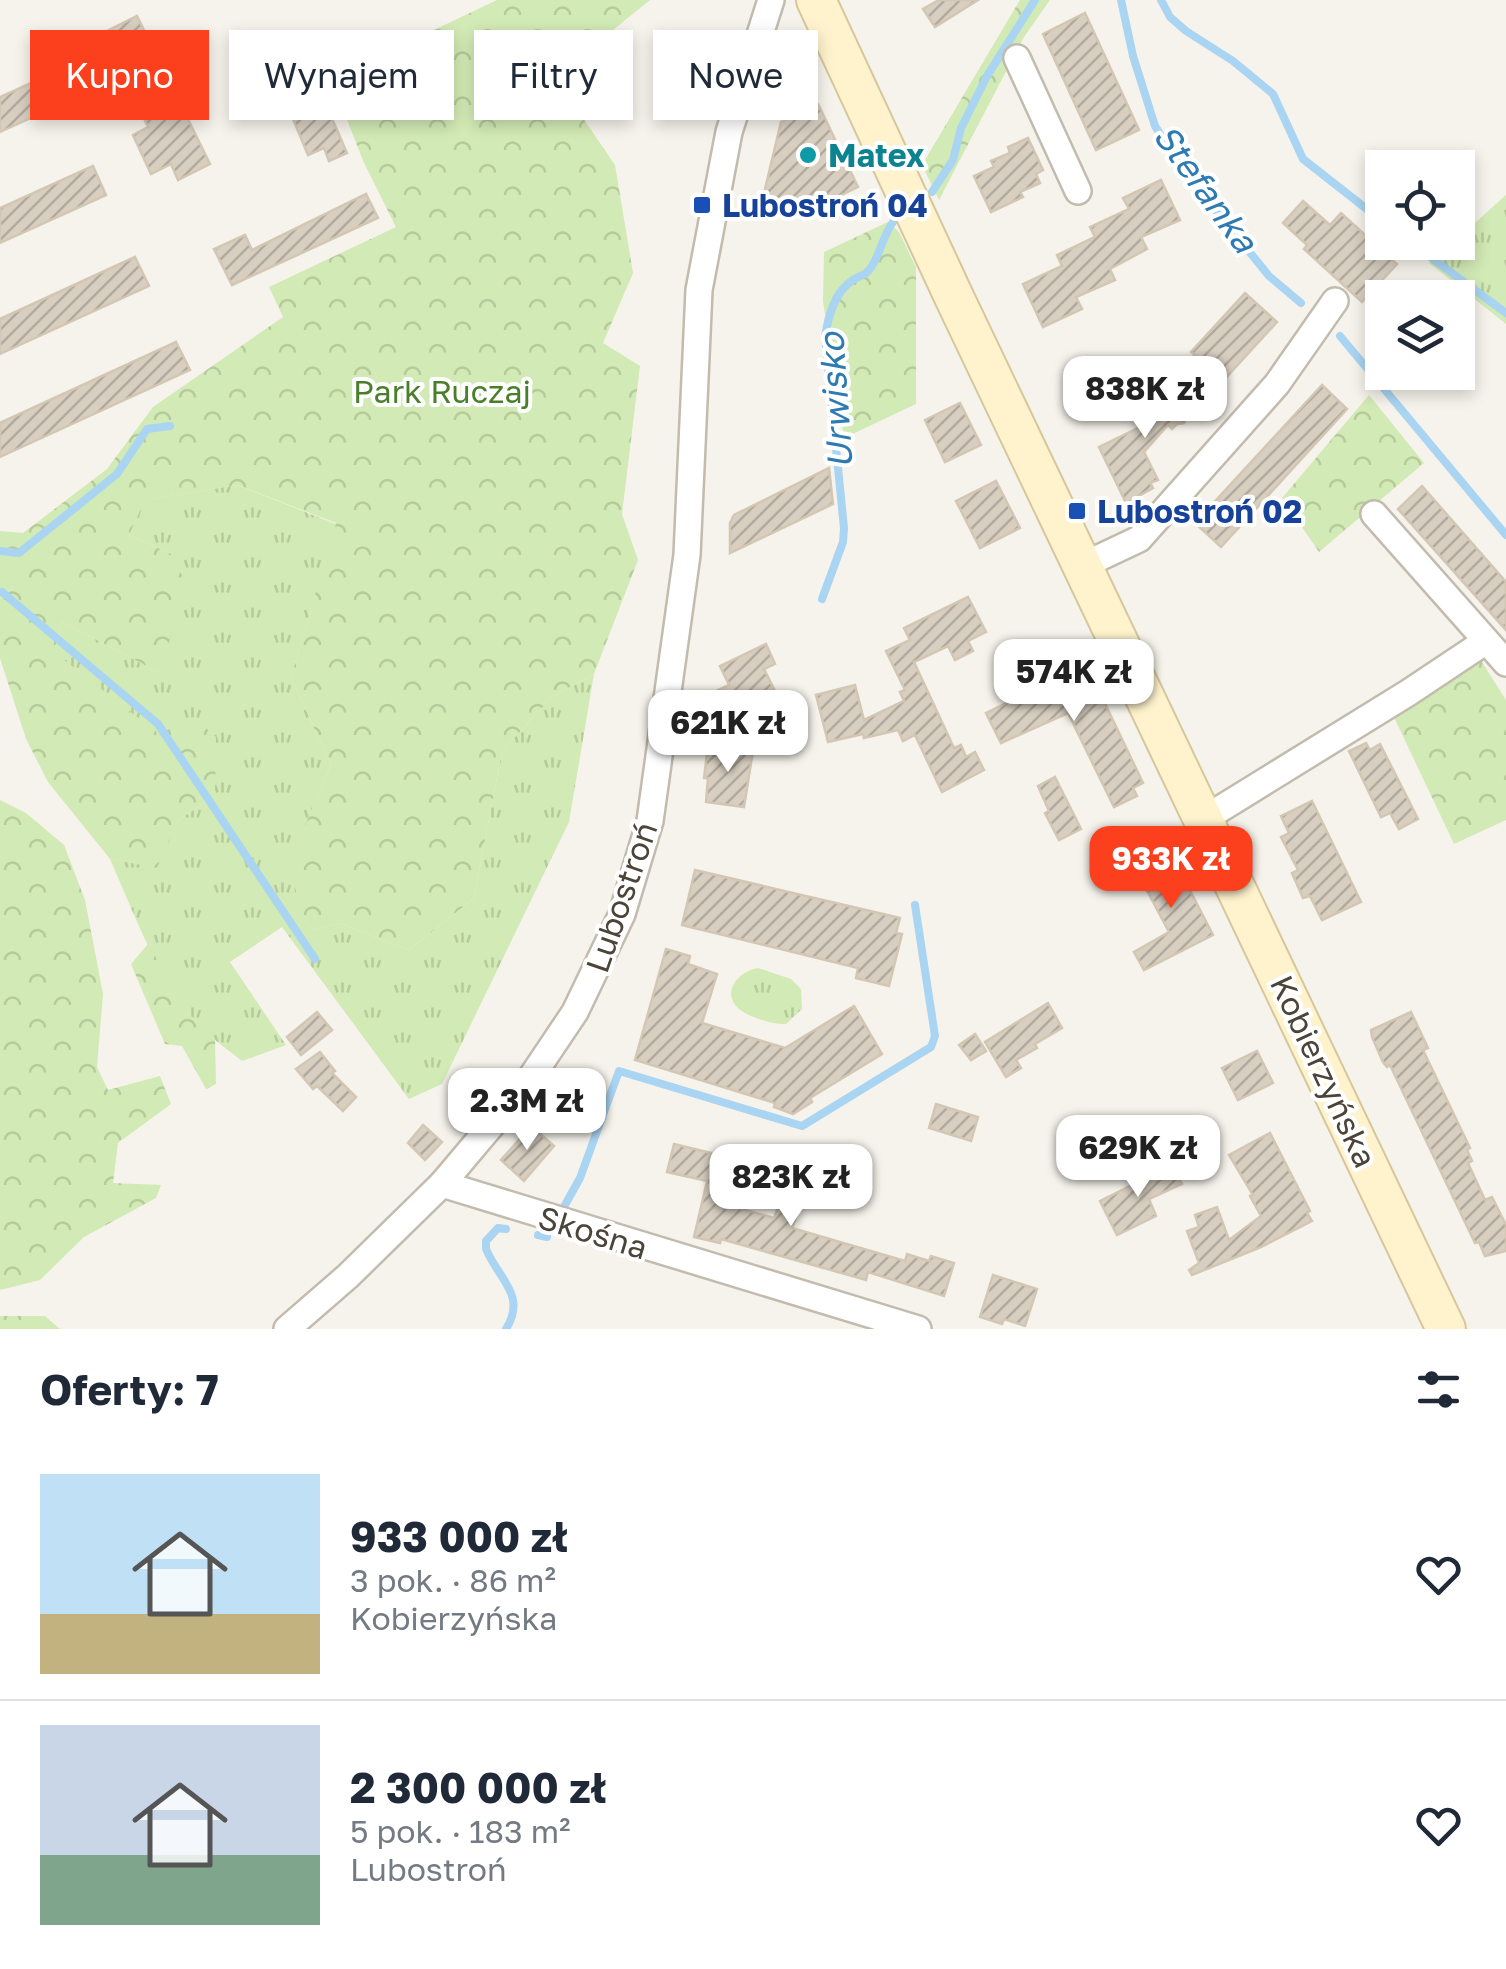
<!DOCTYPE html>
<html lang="pl">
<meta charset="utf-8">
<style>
:root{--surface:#fff;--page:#f2f2f3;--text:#1f2937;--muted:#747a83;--line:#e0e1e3;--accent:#fc3f1d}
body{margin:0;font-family:"Golos Text",sans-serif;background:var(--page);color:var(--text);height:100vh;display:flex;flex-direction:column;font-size:38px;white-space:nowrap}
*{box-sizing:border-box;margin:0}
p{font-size:32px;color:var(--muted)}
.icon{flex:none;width:55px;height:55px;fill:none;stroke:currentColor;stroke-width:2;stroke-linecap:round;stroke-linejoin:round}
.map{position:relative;height:1329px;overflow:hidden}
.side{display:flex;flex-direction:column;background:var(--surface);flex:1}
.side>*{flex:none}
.hud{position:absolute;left:30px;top:30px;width:1000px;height:90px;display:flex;gap:20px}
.buttons{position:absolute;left:1365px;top:150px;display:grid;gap:20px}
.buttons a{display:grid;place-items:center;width:110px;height:110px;border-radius:0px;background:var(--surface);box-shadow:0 5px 15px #0003;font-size:50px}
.price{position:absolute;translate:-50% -85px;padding:0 22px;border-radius:20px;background:#fff;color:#222;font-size:32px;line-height:65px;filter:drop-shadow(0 2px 5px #0008)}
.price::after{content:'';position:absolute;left:50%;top:60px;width:30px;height:22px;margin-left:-15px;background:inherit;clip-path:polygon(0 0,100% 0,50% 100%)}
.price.on{background:var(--accent);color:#fff}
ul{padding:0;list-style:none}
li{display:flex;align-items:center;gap:30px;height:250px;padding:0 40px}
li+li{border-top:2px solid var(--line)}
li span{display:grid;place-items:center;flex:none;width:280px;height:200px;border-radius:0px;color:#555}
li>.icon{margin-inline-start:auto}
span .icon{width:120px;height:120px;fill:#fffc;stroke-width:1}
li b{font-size:42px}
h2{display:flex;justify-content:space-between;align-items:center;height:120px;padding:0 40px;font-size:42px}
.pill{padding:0 35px;border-radius:0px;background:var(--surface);box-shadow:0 5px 15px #0003;font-size:35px;line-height:90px}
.pill.on{background:var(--accent);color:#fff}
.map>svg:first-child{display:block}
.grass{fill:url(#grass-tufts)}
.forest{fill:url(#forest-crowns)}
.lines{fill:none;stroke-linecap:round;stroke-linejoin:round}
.stream{stroke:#a9d4f2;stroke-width:8}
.building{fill:url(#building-hatch);stroke:#d3c7b4;stroke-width:2.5}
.street-casing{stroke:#c2bbae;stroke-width:30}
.secondary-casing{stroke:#d6c79b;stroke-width:42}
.street{stroke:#fff;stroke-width:25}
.secondary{stroke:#fff3cd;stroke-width:38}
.culture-dot{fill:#0f9aa8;stroke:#fff;stroke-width:4}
.transit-dot{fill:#1a4fb4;stroke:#fff;stroke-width:4}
.labels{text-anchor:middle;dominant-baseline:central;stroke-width:8;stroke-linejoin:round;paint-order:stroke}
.culture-label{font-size:32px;font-weight:bold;fill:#0d838f;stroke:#fff;text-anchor:start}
.transit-label{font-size:32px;font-weight:bold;fill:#164399;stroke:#fff;text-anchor:start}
.park-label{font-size:32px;fill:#4a7f2a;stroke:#fff}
.street-label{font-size:32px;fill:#4b4439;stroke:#fff}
.water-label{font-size:35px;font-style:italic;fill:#2e7ab2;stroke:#fff}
</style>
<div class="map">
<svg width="1506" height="1329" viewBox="0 0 1506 1329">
<defs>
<pattern id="grass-tufts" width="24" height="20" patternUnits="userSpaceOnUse" patternTransform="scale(2.5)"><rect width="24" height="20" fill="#d2eab5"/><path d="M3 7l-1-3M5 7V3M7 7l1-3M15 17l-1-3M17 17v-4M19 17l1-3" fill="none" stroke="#b6ca9c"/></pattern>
<pattern id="forest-crowns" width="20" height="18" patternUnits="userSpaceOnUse" patternTransform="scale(2.5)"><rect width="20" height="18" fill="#d2eab5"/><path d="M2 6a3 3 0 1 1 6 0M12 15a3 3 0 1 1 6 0" fill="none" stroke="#b6ca9c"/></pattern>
<pattern id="building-hatch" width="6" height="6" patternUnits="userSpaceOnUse" patternTransform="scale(2.5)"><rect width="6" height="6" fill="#d8cfc1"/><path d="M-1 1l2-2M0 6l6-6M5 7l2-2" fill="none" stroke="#b1aa9e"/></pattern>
</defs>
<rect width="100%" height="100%" fill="#f6f3ec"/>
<!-- grass -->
<g class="grass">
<polygon points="1506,195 1506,324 1429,263 1452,243 1458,242 1458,238"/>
<path d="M237,485L336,524L291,677L331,765C311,815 270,883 314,930L339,923L409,950L474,898L502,751L553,696L594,674L569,822L442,1084L409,1099L282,927L230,962L286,1045L242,1061C223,1046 203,1032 189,1014C155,971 132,909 110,859L157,867L178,820L215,796L159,735L53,652L61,621L156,671L171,554L129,535L144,500Z"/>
<path d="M758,968L791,979L801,989L802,1009L786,1024C773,1025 749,1017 739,1009C720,992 739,971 758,968Z"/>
</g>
<!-- forest -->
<g class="forest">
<path d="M497,0H650L555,77L615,165L633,273L603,343L640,366L622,514L638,560L594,674L553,696L502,751L474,898L409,950L339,923L314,930C269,883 311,815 331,765L291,677L336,523L237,485L145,500L129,535L171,554L190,591L156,671L61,621L54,652L159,734L194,717L216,737L215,796L178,820L157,868L110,859L48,782L26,739L0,658V531L23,533L107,469L153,407L283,317L269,287L396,227L364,163L331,79Z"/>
<polygon points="1020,0 1050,0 1024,37 939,200 922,165"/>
<polygon points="888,222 899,232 916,267 916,404 844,438 823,301 824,252"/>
<polygon points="1369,395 1424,463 1319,552 1282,498"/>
<polygon points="1480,659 1506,700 1506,820 1454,844 1392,713"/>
<polygon points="0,800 26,813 64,845 85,900 103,994 97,1067 108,1090 160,1076 171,1104 118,1143 113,1183 161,1185 156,1198 84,1237 40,1280 0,1290"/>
<polygon points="148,944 188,1013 215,1040 216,1084 206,1089 182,1046 165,1044 131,964"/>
<polygon points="0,1316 45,1316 60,1329 0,1329"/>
</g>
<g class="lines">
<!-- stream -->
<g class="stream">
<polyline points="1121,0 1133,56 1155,126 1183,170 1269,276 1301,303"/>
<polyline points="1161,0 1170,17 1186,31 1233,61 1273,94 1303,159 1382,221"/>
<polyline points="932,192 953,160 961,128 987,76 1035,0"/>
<polyline points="1410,242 1506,313"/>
<polyline points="1340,336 1506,535"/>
<polyline points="0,551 19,553 117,474 147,429 170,426"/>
<polyline points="2,592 158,724 315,959"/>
<path d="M822,599L843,542L844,528L825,337C828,317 834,292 853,280C861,275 867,275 872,266C881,251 883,236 893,222"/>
<polyline points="560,1214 580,1178 619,1071 802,1126 931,1047 935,1036 915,905"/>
<path d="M506,1229L498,1228L486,1241V1249C499,1280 527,1295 506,1329"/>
<polyline points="538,1235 547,1237"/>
</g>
</g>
<!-- building -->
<g class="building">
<polygon points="939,0 978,0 935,27 923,9"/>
<polygon points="1085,13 1139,130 1096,150 1043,34"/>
<polygon points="137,16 210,164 178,180 171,164 151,174 133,135 148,127 143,116 147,115 107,31"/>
<polygon points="51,74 64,103 0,132 0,97"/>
<polygon points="324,100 347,153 329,161 324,148 308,155 291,114"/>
<polygon points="797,102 818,104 858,187 794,218 760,210 781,122 794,116"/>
<polygon points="1028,138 1043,170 1036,174 1040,183 1020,192 1023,197 991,212 974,176 994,167 991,161 1010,153 1008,147"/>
<polygon points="93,166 106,195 0,243 0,208"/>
<polygon points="1161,180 1180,220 1141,237 1147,249 1110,269 1115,280 1076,297 1082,309 1043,327 1023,284 1062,266 1057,255 1095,237 1090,227 1129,209 1123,198"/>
<polygon points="366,194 378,218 232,285 214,249 245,235 252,250"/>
<polygon points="1303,201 1330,225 1341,213 1397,264 1362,302 1304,249 1307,245 1283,223"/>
<polygon points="135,257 149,286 0,354 0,319"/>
<polygon points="1245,293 1277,322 1223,381 1191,352"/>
<polygon points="176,342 190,370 0,457 0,423"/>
<polygon points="1165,379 1174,388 1183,386 1182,395 1193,405 1184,423 1177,424 1172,429 1168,425 1144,452 1158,480 1150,483 1153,488 1126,503 1099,447 1148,423 1139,415 1147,406 1144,402"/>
<polygon points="1322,385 1347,409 1221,547 1195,523"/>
<polygon points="960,403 981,445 945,462 925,420"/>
<polygon points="829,468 833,504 730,553 730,523 734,515"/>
<polygon points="996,481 1020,528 980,548 956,501"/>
<polygon points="1422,486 1506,582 1506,630 1398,509"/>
<polygon points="968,597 986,632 968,641 973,651 955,660 948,646 914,662 954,748 961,745 966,757 975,752 984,770 942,792 915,735 903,741 898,730 864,738 863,734 828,742 816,695 855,685 864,720 904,701 900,692 905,690 886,651 910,640 904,628"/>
<polygon points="766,644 775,664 764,669 774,689 728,710 718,690 729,685 720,666"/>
<polygon points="1077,656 1083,668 1087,666 1143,783 1133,788 1137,796 1114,807 1068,713 1001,743 986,713 1041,686 1037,676"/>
<polygon points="1366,743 1370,750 1380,744 1418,819 1399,829 1390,813 1381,817 1349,751"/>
<polygon points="708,745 753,751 744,807 706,802 708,778 704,778"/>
<polygon points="1055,777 1081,829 1059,840 1045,813 1049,811 1038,786"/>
<polygon points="1312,801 1361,902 1322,920 1310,896 1303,898 1292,873 1298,870 1281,837 1289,833 1281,816"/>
<polygon points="1169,850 1213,935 1144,970 1134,952 1169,932 1135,868"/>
<polygon points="695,870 900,918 896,933 902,934 889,986 856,978 858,968 682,925"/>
<polygon points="666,949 690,956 688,964 717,974 702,1023 785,1048 854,1006 882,1054 810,1098 812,1102 793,1114 774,1107 775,1103 635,1060"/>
<polygon points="1048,1003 1062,1028 1035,1044 1037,1048 1016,1060 1021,1068 1006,1077 985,1042"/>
<polygon points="317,1012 332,1030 301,1055 287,1037"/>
<polygon points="1411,1012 1428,1048 1423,1050 1470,1148 1467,1150 1472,1161 1468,1163 1485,1200 1492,1197 1506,1225 1506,1251 1485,1256 1479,1242 1475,1243 1390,1065 1387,1067 1383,1062 1372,1037 1371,1030"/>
<polygon points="975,1034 986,1051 971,1060 959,1045"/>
<polygon points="1257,1051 1273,1083 1238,1100 1222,1068"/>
<polygon points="320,1052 335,1071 332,1073 356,1097 343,1111 317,1086 313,1089 296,1069"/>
<polygon points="936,1104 978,1117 971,1141 929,1128"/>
<polygon points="423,1125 442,1142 425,1160 408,1143"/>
<polygon points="531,1126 554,1146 524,1181 501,1160"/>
<polygon points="1270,1133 1310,1211 1307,1213 1312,1221 1261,1247 1192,1275 1189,1270 1199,1263 1187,1231 1199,1227 1195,1215 1217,1207 1229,1240 1261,1216 1250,1196 1253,1195 1229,1155"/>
<polygon points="674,1144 711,1153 709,1159 746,1171 735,1207 774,1218 787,1183 806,1191 792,1228 905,1261 907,1254 929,1261 931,1256 954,1263 944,1296 868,1272 866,1280 721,1239 720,1243 694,1237 707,1181 667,1172"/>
<polygon points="1172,1165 1182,1184 1149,1199 1156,1216 1117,1235 1100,1201"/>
<polygon points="993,1275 1037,1289 1025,1326 1004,1319 1002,1324 980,1317"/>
</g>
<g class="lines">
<!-- street casing -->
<g class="street-casing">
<g id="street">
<polyline points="1017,58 1078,191"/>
<polyline points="1374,514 1506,663"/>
<polyline points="1084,565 1139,539 1277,384 1335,301"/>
<polyline points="1204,819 1408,693 1486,641"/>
<polyline points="442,1184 918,1329"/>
<polyline points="287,1329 348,1276 442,1184 528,1082 575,1012 622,914 650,821 687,555 699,290 729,132 771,0"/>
</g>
</g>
<!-- secondary casing -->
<g class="secondary-casing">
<polyline id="secondary" points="816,0 954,297 1446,1329"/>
</g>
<!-- street -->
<use href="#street" class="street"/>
<!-- secondary -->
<use href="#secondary" class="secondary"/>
</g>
<!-- markers -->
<circle class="culture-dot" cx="808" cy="155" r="10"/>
<g class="transit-dot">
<rect x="692" y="195" width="20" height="20" rx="5"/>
<rect x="1067" y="501" width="20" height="20" rx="5"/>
</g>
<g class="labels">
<!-- culture labels -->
<g class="culture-label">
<text x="828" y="155">Matex</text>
</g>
<!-- transit labels -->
<g class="transit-label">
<text x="722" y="205">Lubostroń 04</text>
<text x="1097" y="511">Lubostroń 02</text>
</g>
<!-- park labels -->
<g class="park-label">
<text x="442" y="391">Park Ruczaj</text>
</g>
<!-- street labels -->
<g class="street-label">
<text transform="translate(621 897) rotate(-71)">Lubostroń</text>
<text transform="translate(1324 1071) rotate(65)">Kobierzyńska</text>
<text transform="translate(593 1232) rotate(17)">Skośna</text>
</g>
<!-- water labels -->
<g class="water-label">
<text transform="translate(1206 188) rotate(54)">Stefanka</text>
<text transform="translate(835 401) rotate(-94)">Urwisko</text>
</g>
</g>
</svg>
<div class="buttons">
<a><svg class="icon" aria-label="locate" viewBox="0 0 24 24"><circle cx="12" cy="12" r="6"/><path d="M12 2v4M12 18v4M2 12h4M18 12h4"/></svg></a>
<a><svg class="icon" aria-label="layers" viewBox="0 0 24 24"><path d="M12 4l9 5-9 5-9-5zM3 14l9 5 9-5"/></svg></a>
</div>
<b class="price" style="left:1145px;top:441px">838K zł</b>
<b class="price" style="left:1074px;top:724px">574K zł</b>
<b class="price" style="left:728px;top:775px">621K zł</b>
<b class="price on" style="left:1171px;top:911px">933K zł</b>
<b class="price" style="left:527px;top:1153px">2.3M zł</b>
<b class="price" style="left:1138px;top:1200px">629K zł</b>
<b class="price" style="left:791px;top:1229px">823K zł</b>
<div class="hud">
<a class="pill on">Kupno</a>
<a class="pill">Wynajem</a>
<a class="pill">Filtry</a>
<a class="pill">Nowe</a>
</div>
</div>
<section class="side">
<h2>Oferty: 7<svg class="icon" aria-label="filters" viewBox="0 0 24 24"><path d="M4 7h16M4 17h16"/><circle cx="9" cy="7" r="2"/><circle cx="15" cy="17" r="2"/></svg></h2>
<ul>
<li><span style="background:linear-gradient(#bfe0f5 70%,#c2b280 0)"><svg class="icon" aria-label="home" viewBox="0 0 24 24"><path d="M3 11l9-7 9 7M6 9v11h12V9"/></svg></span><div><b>933 000 zł</b><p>3 pok. · 86 m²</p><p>Kobierzyńska</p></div><svg class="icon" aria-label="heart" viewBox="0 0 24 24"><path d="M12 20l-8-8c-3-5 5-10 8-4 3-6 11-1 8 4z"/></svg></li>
<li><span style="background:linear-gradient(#c9d6e8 65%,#7fa58c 0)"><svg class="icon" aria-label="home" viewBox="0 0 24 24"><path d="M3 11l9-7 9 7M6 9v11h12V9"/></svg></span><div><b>2 300 000 zł</b><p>5 pok. · 183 m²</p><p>Lubostroń</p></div><svg class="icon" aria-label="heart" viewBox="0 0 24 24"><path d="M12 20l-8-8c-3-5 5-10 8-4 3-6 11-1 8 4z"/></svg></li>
</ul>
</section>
